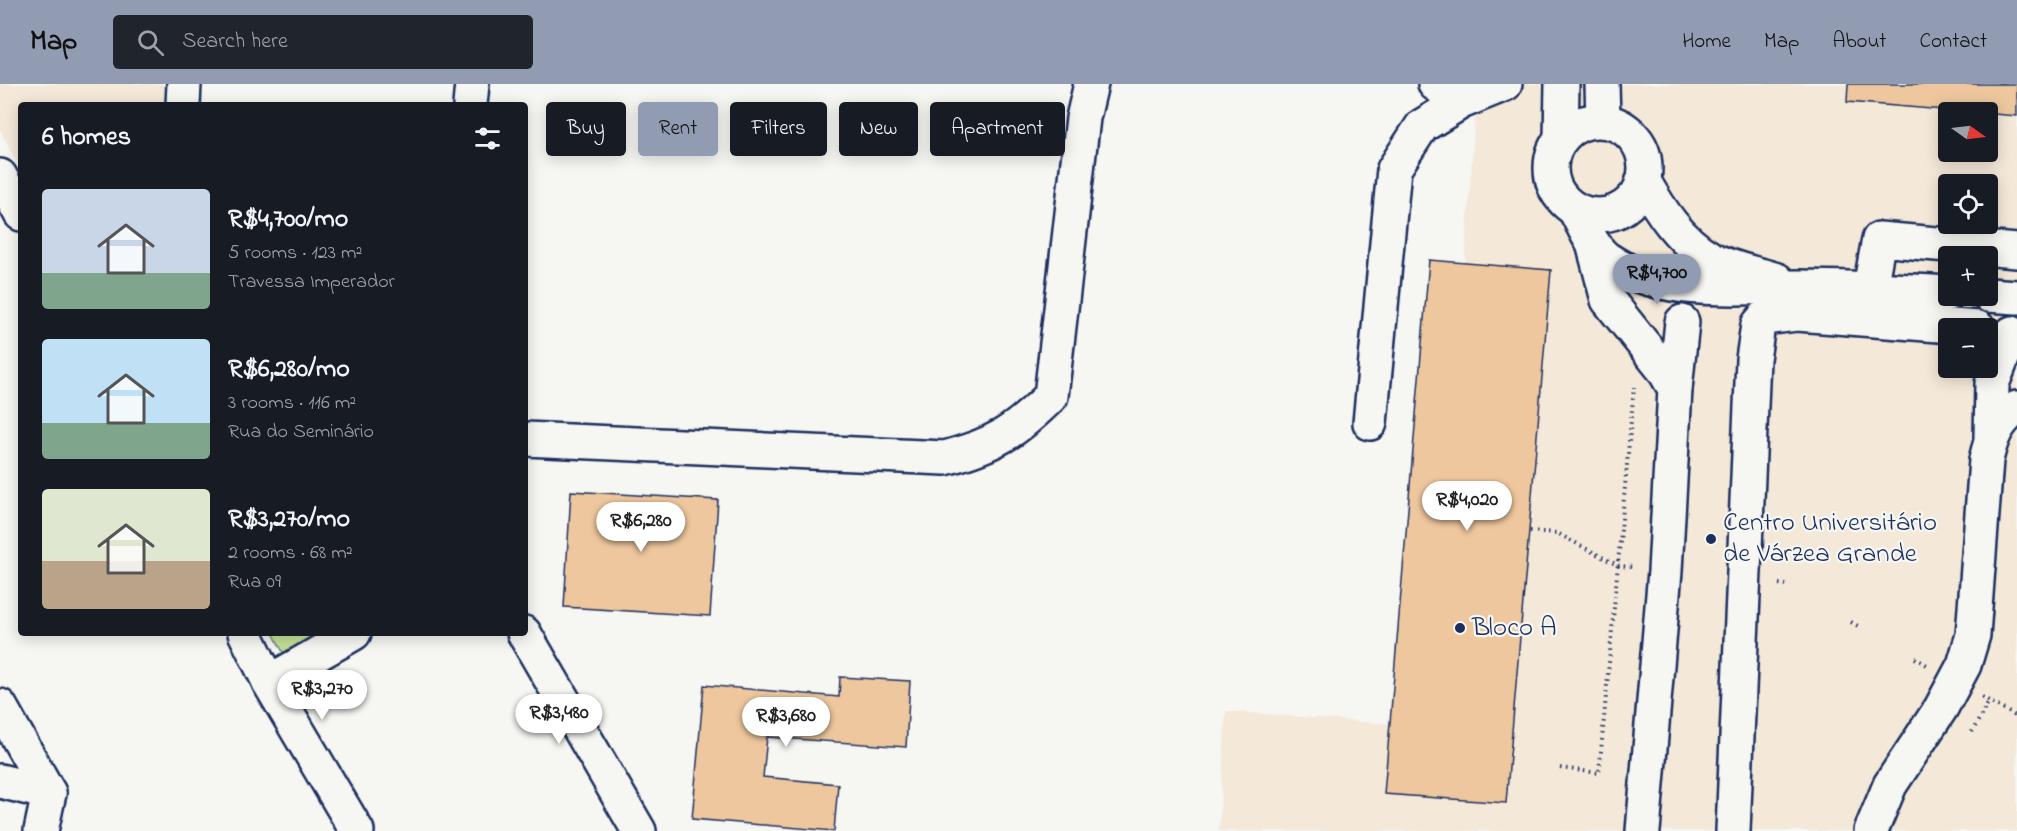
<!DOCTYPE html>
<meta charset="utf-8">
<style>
:root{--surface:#171b24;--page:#20242c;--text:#f1f3f6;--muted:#9ea1a6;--accent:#919bb2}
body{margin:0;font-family:"Indie Flower",sans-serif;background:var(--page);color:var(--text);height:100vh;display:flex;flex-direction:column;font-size:22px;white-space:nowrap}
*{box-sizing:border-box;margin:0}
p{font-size:20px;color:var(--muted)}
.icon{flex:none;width:33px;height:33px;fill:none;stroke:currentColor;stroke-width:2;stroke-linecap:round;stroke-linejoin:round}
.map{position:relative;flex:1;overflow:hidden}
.panel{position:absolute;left:18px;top:18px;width:510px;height:534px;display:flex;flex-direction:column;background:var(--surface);border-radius:6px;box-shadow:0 3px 15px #0003}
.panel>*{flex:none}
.top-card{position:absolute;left:546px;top:18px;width:570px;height:54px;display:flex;gap:12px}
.needle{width:39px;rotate:104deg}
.tools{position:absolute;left:1938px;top:18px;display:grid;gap:12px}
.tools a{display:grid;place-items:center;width:60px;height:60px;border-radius:6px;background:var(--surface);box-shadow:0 3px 15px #0003;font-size:30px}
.price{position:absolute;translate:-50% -51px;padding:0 14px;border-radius:21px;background:#fff;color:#222;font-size:20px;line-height:39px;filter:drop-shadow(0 2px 3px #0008)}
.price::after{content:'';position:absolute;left:50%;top:36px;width:18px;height:14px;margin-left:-9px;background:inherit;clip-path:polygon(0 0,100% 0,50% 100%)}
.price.current{background:var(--accent);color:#111}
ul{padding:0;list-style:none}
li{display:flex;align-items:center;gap:18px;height:150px;padding:0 24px}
li span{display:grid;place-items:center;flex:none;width:168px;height:120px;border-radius:6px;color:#555}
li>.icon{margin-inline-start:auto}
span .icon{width:72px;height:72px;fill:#fffc;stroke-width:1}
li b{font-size:26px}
h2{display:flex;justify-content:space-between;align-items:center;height:72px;padding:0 24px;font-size:26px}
.tag{padding:0 21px;border-radius:6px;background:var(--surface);box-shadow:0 3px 15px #0003;font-size:21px;line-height:54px}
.tag.current{background:var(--accent);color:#111}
header{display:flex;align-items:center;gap:36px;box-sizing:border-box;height:84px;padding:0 30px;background:var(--accent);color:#111}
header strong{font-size:28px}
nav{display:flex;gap:33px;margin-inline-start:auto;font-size:21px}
.search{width:420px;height:54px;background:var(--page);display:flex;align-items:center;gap:15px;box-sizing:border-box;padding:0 21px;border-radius:6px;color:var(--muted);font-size:22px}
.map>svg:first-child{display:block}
.built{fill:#f4e8d9;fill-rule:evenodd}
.green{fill:#c5e097;stroke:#70887a;stroke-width:1.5}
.building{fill:#eec79e;stroke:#1b2f5e;stroke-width:1.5}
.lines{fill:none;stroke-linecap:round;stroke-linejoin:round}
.minor-casing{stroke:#1b2f5e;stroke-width:38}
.path{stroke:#1b2f5e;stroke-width:4;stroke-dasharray:1.5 4.5;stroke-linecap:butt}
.minor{stroke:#f6f6f2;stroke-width:33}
.poi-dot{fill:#1b2f5e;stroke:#f6f6f2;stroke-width:2}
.labels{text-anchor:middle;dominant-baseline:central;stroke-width:4.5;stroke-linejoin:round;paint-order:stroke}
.poi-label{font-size:27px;fill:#1b2f5e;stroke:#f6f6f2;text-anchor:start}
</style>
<header>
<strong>Map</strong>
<div class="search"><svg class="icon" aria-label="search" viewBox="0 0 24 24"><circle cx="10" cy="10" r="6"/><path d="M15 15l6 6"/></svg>Search here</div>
<nav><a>Home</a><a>Map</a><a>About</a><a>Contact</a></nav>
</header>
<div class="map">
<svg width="2017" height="747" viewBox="0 0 2017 747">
<rect width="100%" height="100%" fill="#f6f6f2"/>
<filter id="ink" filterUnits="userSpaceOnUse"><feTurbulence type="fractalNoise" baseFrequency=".0167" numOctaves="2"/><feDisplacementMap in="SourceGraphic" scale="12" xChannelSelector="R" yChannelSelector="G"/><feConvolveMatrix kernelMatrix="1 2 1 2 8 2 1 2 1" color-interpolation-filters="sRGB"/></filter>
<g filter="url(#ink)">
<!-- built -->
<g class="built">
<polygon points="0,0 174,0 172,21 21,21 21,85 0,46"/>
<path d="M1477,0H2017V747H1219L1226,627L1390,640L1429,176L1465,179ZM1948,28H1988V68H1948ZM1948,100H1988V140H1948ZM1948,172H1988V212H1948ZM1948,244H1988V284H1948Z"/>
</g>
<!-- green -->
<polygon class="green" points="273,549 322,549 286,574"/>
<!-- building -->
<g class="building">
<polygon points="1848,0 2017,0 2017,32 1847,18"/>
<polygon points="1429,176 1551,186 1506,719 1384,710"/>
<polygon points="571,407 718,416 710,532 564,523"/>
<polygon points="840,593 910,597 906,663 767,653 763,693 838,700 834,747 692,735 704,601 839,613"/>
</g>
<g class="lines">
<!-- minor casing -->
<g class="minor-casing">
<g id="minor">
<polyline points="1435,0 1461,18"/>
<polyline points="1602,0 1603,37"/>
<polyline points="183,21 184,0"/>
<polyline points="470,21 472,0"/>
<circle cx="1598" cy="84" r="47"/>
<polyline points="1561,55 1562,0"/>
<polyline points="0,92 21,130"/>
<path d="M1643,96C1660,126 1679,156 1710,174C1730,185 1755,189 1777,196"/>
<path d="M1575,126C1584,142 1592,164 1607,175C1662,213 1736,203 1798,203C1848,203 1898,206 1948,209"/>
<polyline points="1593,159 1608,216 1664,286 1675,305 1665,487 1643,747"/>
<polyline points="1870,204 1879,155 2017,167"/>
<polyline points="1988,211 2017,213"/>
<polyline points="1675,305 1682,238"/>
<polyline points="1370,339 1394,85 1422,42 1461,18 1505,0"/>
<polyline points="1991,354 1992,300 2012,249"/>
<path d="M525,355L945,374C994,361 1015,348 1051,312L1083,34L1091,0"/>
<polyline points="245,549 269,598 357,747"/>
<polyline points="524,549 639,747"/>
<polyline points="269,598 354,549"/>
<polyline points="0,622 49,709 41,747"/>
<polyline points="0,697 49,709"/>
<polyline points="1733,747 1753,275 1758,241 1764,234 1797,230 1978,244"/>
<path d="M1871,747L1890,701L1941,624L1964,581L1973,551L1986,376C1991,354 1997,337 2017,324"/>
</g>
</g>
<!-- path -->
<g class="path">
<polyline points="1535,76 1540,100 1546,111"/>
<polyline points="1530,447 1557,449 1619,482 1635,483"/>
<polyline points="1779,500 1786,501"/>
<polyline points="1851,538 1860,543"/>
<polyline points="1915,574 1927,581"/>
<polyline points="1982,613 2017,633"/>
<polyline points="1972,648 1989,617"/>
<polyline points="1560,684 1599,689 1634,303"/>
</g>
<!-- minor -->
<use href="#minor" class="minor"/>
</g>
</g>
<!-- markers -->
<g class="poi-dot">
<circle cx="1711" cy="455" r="6"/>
<circle cx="1460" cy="544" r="6"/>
</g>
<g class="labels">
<!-- poi labels -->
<g class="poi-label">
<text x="1723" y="439">Centro Universitário<tspan x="1723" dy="31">de Várzea Grande</tspan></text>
<text x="1472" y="544">Bloco A</text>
</g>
</g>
</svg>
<div class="tools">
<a><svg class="needle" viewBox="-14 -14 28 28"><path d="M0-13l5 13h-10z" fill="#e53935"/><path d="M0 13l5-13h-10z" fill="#9ea1a6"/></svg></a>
<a><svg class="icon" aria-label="locate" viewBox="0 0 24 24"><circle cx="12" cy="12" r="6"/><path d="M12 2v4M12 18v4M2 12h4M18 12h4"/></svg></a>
<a>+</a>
<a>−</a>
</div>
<b class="price current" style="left:1657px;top:221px">R$4,700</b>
<b class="price" style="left:1467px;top:448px">R$4,020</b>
<b class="price" style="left:641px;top:469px">R$6,280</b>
<b class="price" style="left:322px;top:637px">R$3,270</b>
<b class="price" style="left:559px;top:661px">R$3,480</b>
<b class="price" style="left:786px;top:664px">R$3,680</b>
<div class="top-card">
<a class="tag">Buy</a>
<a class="tag current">Rent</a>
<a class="tag">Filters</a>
<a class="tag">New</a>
<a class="tag">Apartment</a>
</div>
<section class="panel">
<h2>6 homes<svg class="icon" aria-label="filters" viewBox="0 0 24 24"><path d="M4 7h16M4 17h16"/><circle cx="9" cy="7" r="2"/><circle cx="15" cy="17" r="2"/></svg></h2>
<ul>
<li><span style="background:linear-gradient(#c9d6e8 70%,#7fa58c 0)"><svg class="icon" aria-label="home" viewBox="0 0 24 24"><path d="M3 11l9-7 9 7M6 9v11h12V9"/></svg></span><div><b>R$4,700/mo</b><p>5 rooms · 123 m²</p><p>Travessa Imperador</p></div></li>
<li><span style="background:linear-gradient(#bfe0f5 70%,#7fa58c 0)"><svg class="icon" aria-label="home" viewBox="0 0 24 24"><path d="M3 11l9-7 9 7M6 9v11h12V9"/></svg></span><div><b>R$6,280/mo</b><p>3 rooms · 116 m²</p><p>Rua do Seminário</p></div></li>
<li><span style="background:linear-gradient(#dfe7d0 60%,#b9a48a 0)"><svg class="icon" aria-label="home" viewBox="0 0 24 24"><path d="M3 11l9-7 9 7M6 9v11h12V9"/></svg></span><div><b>R$3,270/mo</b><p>2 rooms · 68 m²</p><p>Rua 09</p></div></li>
</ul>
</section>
</div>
